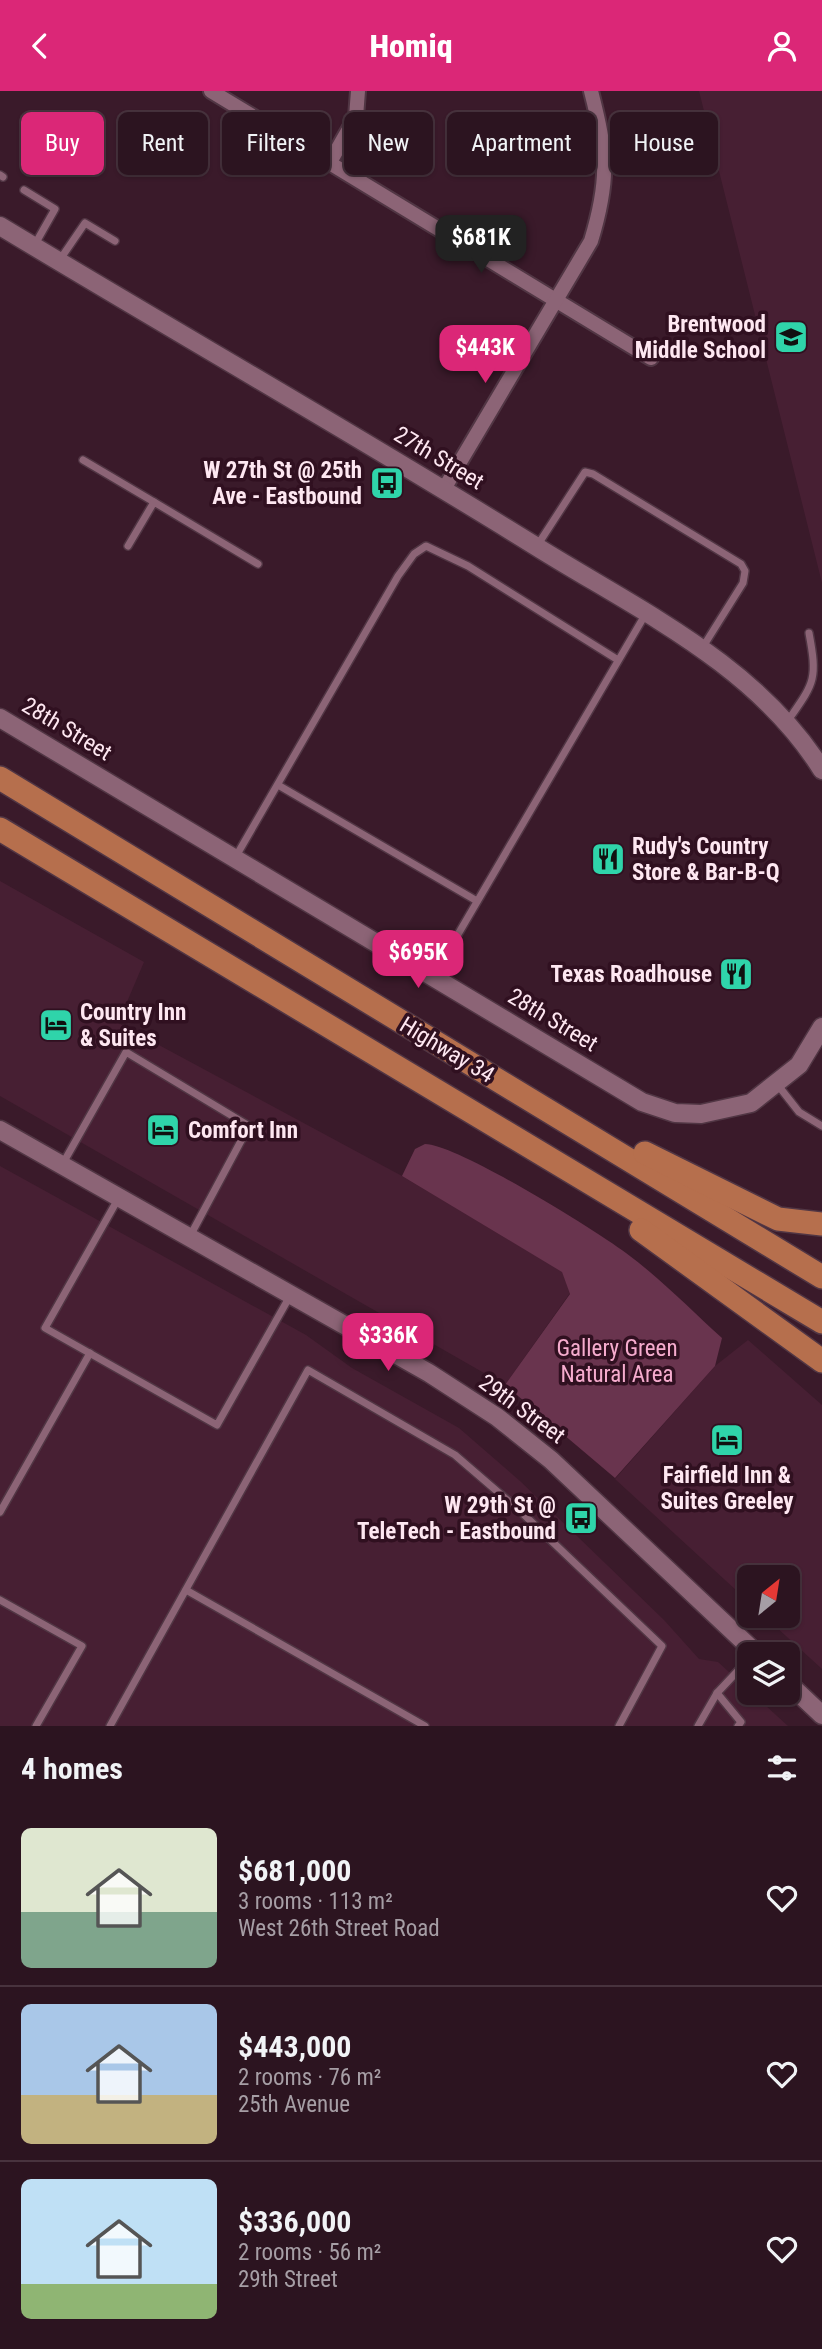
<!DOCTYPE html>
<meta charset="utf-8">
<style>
:root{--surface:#2c1420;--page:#38212d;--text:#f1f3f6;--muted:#a69ea5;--line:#48333e;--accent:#db2777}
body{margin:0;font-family:"Roboto Condensed",sans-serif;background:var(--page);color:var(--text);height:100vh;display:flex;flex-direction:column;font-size:26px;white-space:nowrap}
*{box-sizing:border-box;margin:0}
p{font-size:23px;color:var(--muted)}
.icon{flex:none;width:38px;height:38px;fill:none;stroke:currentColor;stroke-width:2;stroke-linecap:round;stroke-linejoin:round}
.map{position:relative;height:1635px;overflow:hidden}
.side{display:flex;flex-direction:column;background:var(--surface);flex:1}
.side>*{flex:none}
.top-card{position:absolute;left:21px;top:21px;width:780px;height:63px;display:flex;gap:14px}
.needle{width:46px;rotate:30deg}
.controls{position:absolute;left:737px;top:1474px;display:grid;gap:14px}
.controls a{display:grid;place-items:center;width:63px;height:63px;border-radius:10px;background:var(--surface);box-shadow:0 2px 5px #0004,0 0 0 2px var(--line);font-size:35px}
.price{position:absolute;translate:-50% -60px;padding:0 16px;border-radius:14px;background:var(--accent);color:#fff;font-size:23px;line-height:46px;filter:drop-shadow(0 2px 4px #0008)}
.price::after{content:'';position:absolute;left:50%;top:42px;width:21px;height:16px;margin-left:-10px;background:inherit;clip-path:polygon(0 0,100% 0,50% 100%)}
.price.on{background:#222;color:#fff}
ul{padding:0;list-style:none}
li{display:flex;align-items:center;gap:21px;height:175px;padding:0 21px}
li+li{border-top:2px solid var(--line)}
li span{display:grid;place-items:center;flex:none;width:196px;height:140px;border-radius:10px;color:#555}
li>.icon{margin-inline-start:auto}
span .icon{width:84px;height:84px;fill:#fffc;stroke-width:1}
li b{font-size:30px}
h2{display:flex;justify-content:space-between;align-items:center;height:84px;padding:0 21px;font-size:30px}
.chip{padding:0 24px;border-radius:10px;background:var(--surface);box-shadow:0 2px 5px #0004,0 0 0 2px var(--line);font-size:24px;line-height:63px}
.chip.on{background:var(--accent);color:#fff}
header{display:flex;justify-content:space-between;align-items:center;height:91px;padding:0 21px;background:var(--accent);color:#fff;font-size:32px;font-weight:800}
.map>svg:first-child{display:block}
.built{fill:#471f33}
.green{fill:#69344e}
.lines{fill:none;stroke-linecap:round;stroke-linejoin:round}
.service-casing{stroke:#513644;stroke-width:10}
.minor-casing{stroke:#513644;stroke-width:18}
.tertiary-casing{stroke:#513644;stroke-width:21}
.trunk-casing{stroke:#513644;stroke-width:26}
.service{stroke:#8c6476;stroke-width:7}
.minor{stroke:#8c6476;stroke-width:14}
.tertiary{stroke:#8c6476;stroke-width:18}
.trunk{stroke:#b66f4d;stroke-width:23}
.labels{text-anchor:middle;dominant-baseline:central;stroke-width:7;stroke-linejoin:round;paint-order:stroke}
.poi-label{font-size:23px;font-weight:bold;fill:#fee7f1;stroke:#301020;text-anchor:end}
.street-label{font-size:23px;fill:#fee7f1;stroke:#301020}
.park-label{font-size:23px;fill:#f6acce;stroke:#301020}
</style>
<header><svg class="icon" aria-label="back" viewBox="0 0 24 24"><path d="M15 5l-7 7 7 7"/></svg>Homiq<svg class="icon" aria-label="person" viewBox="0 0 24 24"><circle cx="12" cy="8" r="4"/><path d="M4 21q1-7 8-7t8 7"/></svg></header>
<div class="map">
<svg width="822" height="1635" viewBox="0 0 822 1635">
<rect width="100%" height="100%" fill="#3a1a2a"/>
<!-- built -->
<g class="built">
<polygon points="699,0 822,0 822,492"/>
<polygon points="0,790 144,871 118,932 402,1085 562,1180 570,1202 505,1294 0,1005"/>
<polygon points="0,1075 306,1244 352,1277 459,1337 520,1390 664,1529 699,1568 718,1571 788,1635 0,1635"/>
<polygon points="748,1249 822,1314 822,1578 763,1524 788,1524 788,1486 749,1486 749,1511 615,1388 715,1275"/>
</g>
<!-- green -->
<path class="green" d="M425,1053C457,1053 595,1139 626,1162C660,1187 691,1219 722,1247L715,1275L615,1387L505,1294L570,1203L562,1181L402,1085L415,1058Z"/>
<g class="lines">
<!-- service casing -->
<g class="service-casing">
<g id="service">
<polyline points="0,84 3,86"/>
<polyline points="24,99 55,118 34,155"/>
<polyline points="59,170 85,132 115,150"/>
<polyline points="83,369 154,411"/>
<polyline points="128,455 154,411 258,473"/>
<polyline points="537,455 585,381 593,383 741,473 745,480 743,492 701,559"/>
<path d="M787,631C814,592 818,590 809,542"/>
<polyline points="278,694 477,810"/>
<polyline points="235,767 398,485 414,463 426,455 468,475 618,569"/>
<polyline points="433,886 645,524"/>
<polyline points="777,993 799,1021 822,1035"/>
<polyline points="62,1074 126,961 249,1035 189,1147"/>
<polyline points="118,1108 45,1237 217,1334 290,1205"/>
<polyline points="0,1421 90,1262"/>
<polyline points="186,1499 425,1635"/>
<polyline points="0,1509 82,1555 36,1635"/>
<polyline points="717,1602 741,1631 738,1635"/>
<polyline points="110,1635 308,1279 455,1364 519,1419 662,1555 619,1635"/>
<polyline points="698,1635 717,1602 749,1568"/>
</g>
</g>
<!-- minor casing -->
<g class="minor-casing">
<g id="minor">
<polyline points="211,0 651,267"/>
<polyline points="330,71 356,26 358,0"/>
<path d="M444,398L591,150C610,87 607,63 591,0"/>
</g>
</g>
<!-- tertiary casing -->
<g class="tertiary-casing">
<g id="tertiary">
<path d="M0,135C179,243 360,346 537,456C638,519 757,574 822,679"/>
<polyline points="0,627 642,1011 675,1022 701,1023 751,1012 799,974 822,936"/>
<polyline points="0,1039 429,1282 497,1326 551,1369 757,1563"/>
<polyline points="788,1592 822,1624"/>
</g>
</g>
<!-- trunk casing -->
<g class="trunk-casing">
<g id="trunk">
<polyline points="0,687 822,1186"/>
<polyline points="0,738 822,1231"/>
<polyline points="645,1062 778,1128 822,1133"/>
<polyline points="641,1139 822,1270"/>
</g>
</g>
<!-- service -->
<use href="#service" class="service"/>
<!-- minor -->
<use href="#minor" class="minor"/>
<!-- tertiary -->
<use href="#tertiary" class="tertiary"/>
<!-- trunk -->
<use href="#trunk" class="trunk"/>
</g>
<!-- icons -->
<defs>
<g id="school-square" transform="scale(1.75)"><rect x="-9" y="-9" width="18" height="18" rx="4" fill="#2fd4aa" stroke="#301020"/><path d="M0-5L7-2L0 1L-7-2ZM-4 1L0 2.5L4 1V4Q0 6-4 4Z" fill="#111"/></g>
<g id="bus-square" transform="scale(1.75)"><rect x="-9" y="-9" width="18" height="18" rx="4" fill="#2fd4aa" stroke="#301020"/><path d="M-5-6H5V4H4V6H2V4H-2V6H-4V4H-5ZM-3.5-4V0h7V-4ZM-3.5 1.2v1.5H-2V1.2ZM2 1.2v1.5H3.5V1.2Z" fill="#111"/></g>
<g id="restaurant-square" transform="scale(1.75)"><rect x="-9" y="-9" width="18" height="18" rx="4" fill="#2fd4aa" stroke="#301020"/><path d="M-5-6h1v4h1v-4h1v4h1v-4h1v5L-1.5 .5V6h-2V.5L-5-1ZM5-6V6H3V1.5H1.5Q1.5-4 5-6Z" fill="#111"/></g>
<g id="hotel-square" transform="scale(1.75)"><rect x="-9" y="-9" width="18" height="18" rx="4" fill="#2fd4aa" stroke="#301020"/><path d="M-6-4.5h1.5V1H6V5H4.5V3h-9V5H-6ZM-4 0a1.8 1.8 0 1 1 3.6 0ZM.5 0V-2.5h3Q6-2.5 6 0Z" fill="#111"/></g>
</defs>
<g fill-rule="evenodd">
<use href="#school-square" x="791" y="246"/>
<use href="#bus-square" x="387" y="392"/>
<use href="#restaurant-square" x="608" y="768"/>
<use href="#restaurant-square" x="736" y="883"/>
<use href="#hotel-square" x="56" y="934"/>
<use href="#hotel-square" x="163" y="1039"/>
<use href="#hotel-square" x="727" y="1349"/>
<use href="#bus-square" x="581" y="1427"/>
</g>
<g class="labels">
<!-- poi labels -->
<g class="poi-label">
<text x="766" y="233">Brentwood<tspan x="766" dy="26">Middle School</tspan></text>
<text x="362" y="379">W 27th St @ 25th<tspan x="362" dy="26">Ave - Eastbound</tspan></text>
<text x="632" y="755" text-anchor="start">Rudy's Country<tspan x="632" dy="26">Store &amp; Bar-B-Q</tspan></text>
<text x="712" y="883">Texas Roadhouse</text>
<text x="80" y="921" text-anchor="start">Country Inn<tspan x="80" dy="26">&amp; Suites</tspan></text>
<text x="188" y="1039" text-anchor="start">Comfort Inn</text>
<text x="727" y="1384" text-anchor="middle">Fairfield Inn &amp;<tspan x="727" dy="26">Suites Greeley</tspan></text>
<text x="556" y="1414">W 29th St @<tspan x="556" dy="26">TeleTech - Eastbound</tspan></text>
</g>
<!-- street labels -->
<g class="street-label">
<text transform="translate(439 367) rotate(31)">27th Street</text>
<text transform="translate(67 638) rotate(31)">28th Street</text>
<text transform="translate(553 929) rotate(31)">28th Street</text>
<text transform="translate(447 959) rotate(31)">Highway 34</text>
<text transform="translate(522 1318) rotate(36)">29th Street</text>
</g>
<!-- park labels -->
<g class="park-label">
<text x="617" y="1257">Gallery Green<tspan x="617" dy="26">Natural Area</tspan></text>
</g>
</g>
</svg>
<div class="controls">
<a><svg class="needle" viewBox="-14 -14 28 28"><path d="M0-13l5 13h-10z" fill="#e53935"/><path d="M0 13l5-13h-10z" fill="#a69ea5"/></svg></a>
<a><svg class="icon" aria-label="layers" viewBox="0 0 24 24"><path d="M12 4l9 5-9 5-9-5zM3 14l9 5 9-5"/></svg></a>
</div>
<b class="price on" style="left:481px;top:184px">$681K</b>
<b class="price" style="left:485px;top:294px">$443K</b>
<b class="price" style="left:418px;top:899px">$695K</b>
<b class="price" style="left:388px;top:1282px">$336K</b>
<div class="top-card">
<a class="chip on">Buy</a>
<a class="chip">Rent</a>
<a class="chip">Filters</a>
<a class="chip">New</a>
<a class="chip">Apartment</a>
<a class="chip">House</a>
</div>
</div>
<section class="side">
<h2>4 homes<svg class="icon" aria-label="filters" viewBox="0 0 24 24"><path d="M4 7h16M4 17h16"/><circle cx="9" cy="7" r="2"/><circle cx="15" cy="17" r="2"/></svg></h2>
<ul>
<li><span style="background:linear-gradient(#dfe7d0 60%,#7fa58c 0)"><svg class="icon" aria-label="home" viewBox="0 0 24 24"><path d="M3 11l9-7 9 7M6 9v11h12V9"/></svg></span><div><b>$681,000</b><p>3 rooms · 113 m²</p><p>West 26th Street Road</p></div><svg class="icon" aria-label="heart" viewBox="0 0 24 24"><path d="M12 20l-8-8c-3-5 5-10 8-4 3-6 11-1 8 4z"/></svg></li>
<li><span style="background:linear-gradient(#a9c7e8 65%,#c2b280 0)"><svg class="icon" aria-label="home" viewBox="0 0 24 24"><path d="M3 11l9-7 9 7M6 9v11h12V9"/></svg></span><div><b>$443,000</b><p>2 rooms · 76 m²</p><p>25th Avenue</p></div><svg class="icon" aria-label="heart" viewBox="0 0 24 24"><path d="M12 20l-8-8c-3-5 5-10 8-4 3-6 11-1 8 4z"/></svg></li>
<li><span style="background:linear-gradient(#bfe0f5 75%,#8fb573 0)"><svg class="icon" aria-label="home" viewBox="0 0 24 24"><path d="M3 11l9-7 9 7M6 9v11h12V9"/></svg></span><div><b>$336,000</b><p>2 rooms · 56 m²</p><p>29th Street</p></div><svg class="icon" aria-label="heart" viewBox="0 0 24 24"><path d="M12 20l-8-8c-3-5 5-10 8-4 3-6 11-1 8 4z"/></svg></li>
</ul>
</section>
